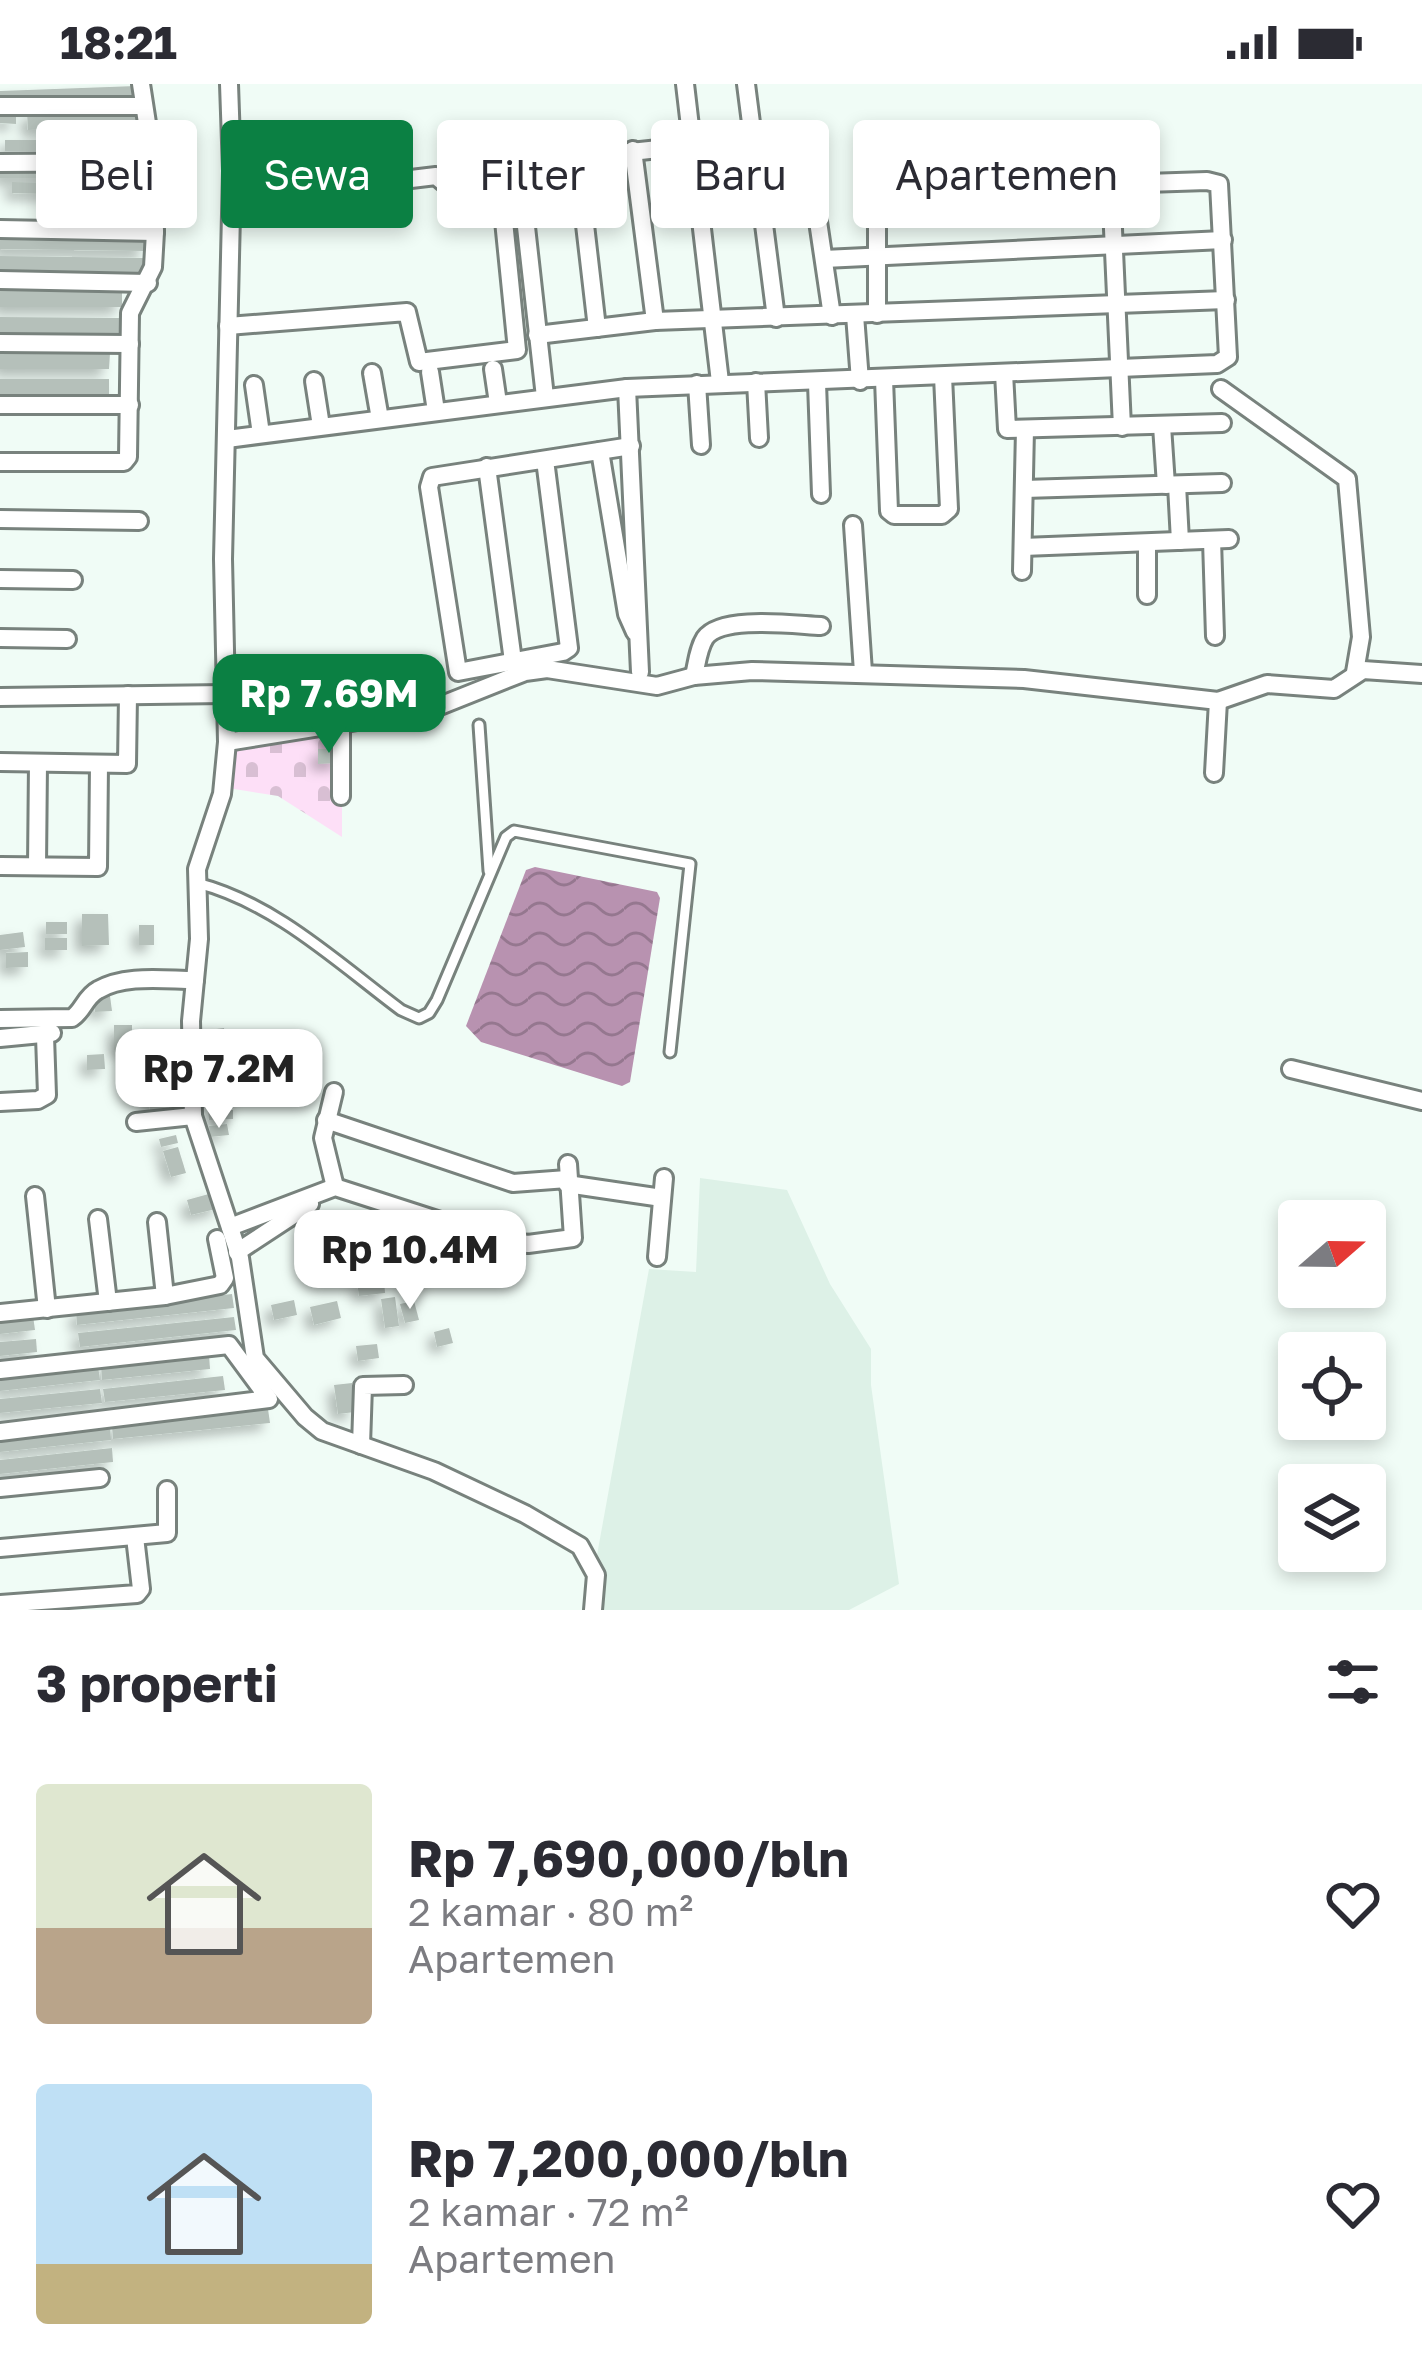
<!DOCTYPE html>
<html lang="id">
<meta charset="utf-8">
<style>
:root{--surface:#fff;--page:#f2f2f3;--text:#2b2b33;--muted:#7c7c81;--accent:#0b8043}
body{margin:0;font-family:"Golos Text",sans-serif;background:var(--page);color:var(--text);height:100vh;display:flex;flex-direction:column;font-size:45px;white-space:nowrap}
*{box-sizing:border-box;margin:0}
p{font-size:39px;color:var(--muted)}
.icon{flex:none;width:66px;height:66px;fill:none;stroke:currentColor;stroke-width:2;stroke-linecap:round;stroke-linejoin:round}
.map{position:relative;height:1526px;overflow:hidden}
.sheet{display:flex;flex-direction:column;background:var(--surface);flex:1}
.sheet>*{flex:none}
.hud{position:absolute;left:36px;top:36px;width:1350px;height:108px;display:flex;gap:24px}
.needle{width:78px;rotate:70deg}
.fabs{position:absolute;left:1278px;top:1116px;display:grid;gap:24px}
.fabs a{display:grid;place-items:center;width:108px;height:108px;border-radius:12px;background:var(--surface);box-shadow:0 6px 18px #0003;font-size:60px}
.price{position:absolute;translate:-50% -102px;padding:0 27px;border-radius:24px;background:#fff;color:#222;font-size:39px;line-height:78px;filter:drop-shadow(0 3px 6px #0008)}
.price::after{content:'';position:absolute;left:50%;top:72px;width:36px;height:27px;margin-left:-18px;background:inherit;clip-path:polygon(0 0,100% 0,50% 100%)}
.price.selected{background:var(--accent);color:#fff}
ul{padding:0;list-style:none}
li{display:flex;align-items:center;gap:36px;height:300px;padding:0 36px}
li span{display:grid;place-items:center;flex:none;width:336px;height:240px;border-radius:12px;color:#555}
li>.icon{margin-inline-start:auto}
span .icon{width:144px;height:144px;fill:#fffc;stroke-width:1}
li b{font-size:51px}
h2{display:flex;justify-content:space-between;align-items:center;height:144px;padding:0 36px;font-size:51px}
.tag{padding:0 42px;border-radius:12px;background:var(--surface);box-shadow:0 6px 18px #0003;font-size:42px;line-height:108px}
.tag.selected{background:var(--accent);color:#fff}
.status{display:flex;justify-content:space-between;align-items:center;height:84px;padding:0 60px;background:var(--surface);direction:ltr}
.status svg{height:33px;fill:currentColor}
.map>svg:first-child{display:block}
.built{fill:#ddf1e7}
.cemetery{fill:url(#cemetery-stones)}
.water{fill:url(#water-waves)}
.building{fill:#b5c0ba;filter:url(#shadow)}
.lines{fill:none;stroke-linecap:round;stroke-linejoin:round}
.service-casing{stroke:#78827d;stroke-width:15}
.minor-casing{stroke:#78827d;stroke-width:22}
.service{stroke:#fff;stroke-width:9}
.minor{stroke:#fff;stroke-width:16}
</style>
<div class="status"><b>18:21</b><svg viewBox="0 0 49 12"><path d="M0 12V9h3v3zM5 12V6h3v6zM10 12V3h3v9zM15 12V0h3v12zM26 1h20v11H26zM47 4h2v5h-2z"/></svg></div>
<div class="map">
<svg width="1422" height="1526" viewBox="0 0 1422 1526">
<defs>
<pattern id="cemetery-stones" width="16" height="16" patternUnits="userSpaceOnUse" patternTransform="scale(3)"><rect width="16" height="16" fill="#fddff7"/><path d="M2 7V4a2 2 0 0 1 4 0v3zM10 15v-3a2 2 0 0 1 4 0v3z" fill="#d8bfd3"/></pattern>
<pattern id="water-waves" width="16" height="10" patternUnits="userSpaceOnUse" patternTransform="scale(3)"><rect width="16" height="10" fill="#b892b0"/><path d="M0 5q4-4 8 0t8 0" fill="none" stroke="#95778f"/></pattern>
<filter id="shadow"><feDropShadow dx="-7" dy="7" stdDeviation="6" flood-color="#0004"/></filter>
</defs>
<rect width="100%" height="100%" fill="#f0fcf6"/>
<!-- built -->
<polygon class="built" points="700,1094 787,1106 830,1200 871,1265 871,1301 899,1500 849,1526 587,1526 649,1185 696,1188"/>
<!-- cemetery -->
<polygon class="cemetery" points="342,639 342,753 278,712 228,704 229,655"/>
<!-- water -->
<polygon class="water" points="535,783 657,808 660,814 630,998 622,1002 481,958 466,942 526,786"/>
<!-- building -->
<g class="building">
<polygon points="136,2 137,15 0,19 0,7"/>
<polygon points="138,26 139,42 28,46 27,29"/>
<polygon points="0,28 16,29 16,40 0,39"/>
<rect x="5" y="56" width="65" height="11"/>
<polygon points="73,57 138,57 139,68 73,68"/>
<rect x="0" y="80" width="151" height="14"/>
<polygon points="12,98 78,99 78,111 12,109"/>
<polygon points="81,100 146,103 146,114 80,111"/>
<polygon points="0,150 146,152 146,167 0,165"/>
<polygon points="0,172 146,174 146,189 0,187"/>
<polygon points="0,206 122,207 122,223 0,223"/>
<polygon points="0,233 119,234 120,250 0,250"/>
<polygon points="0,268 110,269 109,285 0,285"/>
<polygon points="0,295 109,295 109,312 0,311"/>
<polygon points="318,665 340,665 341,679 318,680"/>
<polygon points="82,830 108,830 109,861 82,862"/>
<rect x="46" y="838" width="21" height="12"/>
<rect x="139" y="841" width="15" height="20"/>
<polygon points="23,848 25,863 0,866 0,851"/>
<rect x="45" y="854" width="22" height="12"/>
<polygon points="28,868 28,883 6,884 6,869"/>
<polygon points="110,912 112,927 95,928 94,913"/>
<rect x="114" y="941" width="18" height="25"/>
<polygon points="224,944 226,965 210,967 208,946"/>
<rect x="276" y="953" width="15" height="15"/>
<polygon points="104,970 105,985 87,986 87,971"/>
<polygon points="181,1002 184,1026 169,1028 166,1003"/>
<polygon points="163,1004 165,1026 150,1027 148,1006"/>
<polygon points="208,1026 233,1026 233,1035 209,1036"/>
<polygon points="227,1040 229,1051 210,1053 209,1042"/>
<polygon points="176,1051 178,1059 161,1063 159,1055"/>
<polygon points="178,1063 186,1089 171,1093 163,1067"/>
<polygon points="216,1108 220,1124 191,1131 187,1116"/>
<polygon points="384,1195 385,1209 359,1212 357,1198"/>
<polygon points="232,1210 234,1224 77,1241 76,1227"/>
<polygon points="395,1213 399,1242 385,1244 381,1215"/>
<polygon points="294,1216 297,1231 274,1236 271,1221"/>
<polygon points="337,1217 341,1234 314,1241 310,1223"/>
<polygon points="414,1217 419,1236 405,1239 400,1220"/>
<polygon points="33,1232 35,1246 0,1250 0,1236"/>
<polygon points="234,1233 236,1246 80,1263 78,1249"/>
<polygon points="449,1244 453,1259 437,1263 434,1248"/>
<polygon points="36,1255 37,1268 0,1272 0,1258"/>
<polygon points="377,1260 379,1274 358,1277 356,1262"/>
<polygon points="209,1271 210,1285 102,1296 101,1282"/>
<polygon points="98,1282 100,1296 0,1307 0,1293"/>
<polygon points="223,1292 225,1306 105,1318 103,1305"/>
<polygon points="352,1299 355,1328 338,1330 334,1301"/>
<polygon points="100,1305 102,1319 0,1329 0,1315"/>
<polygon points="268,1325 270,1339 113,1355 112,1342"/>
<polygon points="110,1342 111,1356 0,1368 0,1354"/>
<polygon points="112,1364 113,1378 0,1390 0,1376"/>
</g>
<g class="lines">
<!-- service casing -->
<g class="service-casing">
<g id="service">
<polyline points="479,641 489,787"/>
<path d="M197,799C275,819 338,879 401,926L419,934L429,929L437,916L506,753L514,747L690,780L670,968"/>
</g>
</g>
<!-- minor casing -->
<g class="minor-casing">
<g id="minor">
<polyline points="229,0 232,87 223,475 227,658 222,710 197,785 199,855 191,937 193,1032 240,1174 255,1274 305,1333 322,1347 434,1387 525,1430 580,1462 596,1491 593,1526"/>
<polyline points="685,0 720,298"/>
<polyline points="746,0 776,234"/>
<polyline points="0,22 143,22"/>
<polyline points="1081,62 1085,102"/>
<polyline points="1061,63 1064,103"/>
<polyline points="633,66 655,237"/>
<polyline points="1005,66 1007,104"/>
<polyline points="946,69 948,106"/>
<polyline points="577,72 597,244"/>
<polyline points="877,77 877,230"/>
<polyline points="0,79 153,78"/>
<polyline points="757,93 811,90 832,232"/>
<polyline points="1111,101 1122,343"/>
<polyline points="763,131 817,125"/>
<polyline points="0,145 155,148"/>
<polyline points="824,175 1223,156"/>
<polyline points="0,196 148,199"/>
<polyline points="855,231 860,297"/>
<polyline points="228,242 407,228 419,278 517,266 502,117 495,111 460,112 436,92 411,95"/>
<polyline points="537,251 655,237 1226,216"/>
<polyline points="0,259 130,260"/>
<polyline points="493,285 498,319"/>
<polyline points="430,288 436,327"/>
<polyline points="372,289 380,335"/>
<polyline points="1004,289 1007,345 1222,339"/>
<polyline points="884,295 889,427 894,431 942,431 949,425 943,292"/>
<polyline points="314,297 321,342"/>
<polyline points="756,298 759,354"/>
<polyline points="817,299 821,410"/>
<polyline points="697,300 701,361"/>
<polyline points="254,301 261,350"/>
<polyline points="627,304 640,588"/>
<polyline points="1221,305 1347,395 1361,553 1355,588"/>
<polyline points="545,313 519,80 752,55"/>
<polyline points="0,321 130,321"/>
<polyline points="1162,342 1166,401"/>
<polyline points="227,355 627,304 1217,280 1228,273 1219,100 1207,97 877,108"/>
<polyline points="600,367 627,530 635,548"/>
<polyline points="545,376 569,564 563,568 458,588 429,403 432,393 631,362"/>
<polyline points="0,378 124,378 128,373 130,229 153,183 155,148 153,78 141,0"/>
<polyline points="487,383 513,577"/>
<polyline points="1177,401 1180,457"/>
<polyline points="1024,405 1222,399"/>
<polyline points="0,435 139,437"/>
<polyline points="853,441 863,588"/>
<polyline points="1212,456 1215,552"/>
<polyline points="1147,459 1147,511"/>
<polyline points="1023,463 1229,455"/>
<polyline points="1022,487 1025,345"/>
<polyline points="0,495 73,496"/>
<polyline points="0,554 67,555"/>
<path d="M694,592C697,579 698,565 705,554C721,531 795,541 821,542"/>
<polyline points="0,613 225,610"/>
<polyline points="341,643 341,712"/>
<polyline points="227,658 432,625 525,588 547,585 657,602 694,592 752,587 1024,595 1218,617 1267,600 1334,605 1363,586 1422,590"/>
<polyline points="0,678 127,680 128,611"/>
<polyline points="1214,689 1218,617"/>
<polyline points="0,782 98,783 99,680"/>
<polyline points="37,782 38,679"/>
<path d="M0,935L72,934C83,927 85,913 98,906C125,890 165,896 195,896"/>
<polyline points="0,954 52,949"/>
<polyline points="1291,985 1422,1017"/>
<polyline points="334,1008 323,1054 335,1103"/>
<polyline points="0,1018 38,1016 47,1011 45,952"/>
<polyline points="326,1036 513,1099 567,1095"/>
<polyline points="136,1038 193,1032"/>
<polyline points="567,1100 662,1114"/>
<polyline points="35,1112 47,1225"/>
<polyline points="98,1135 108,1218"/>
<polyline points="157,1138 165,1212"/>
<polyline points="230,1143 335,1103 499,1156 528,1160 573,1154 568,1080"/>
<polyline points="237,1168 310,1120"/>
<polyline points="657,1173 664,1094"/>
<polyline points="0,1229 165,1212 220,1201 225,1194 217,1155"/>
<polyline points="0,1286 229,1261 269,1315 0,1348"/>
<polyline points="361,1361 363,1302 404,1301"/>
<polyline points="0,1404 100,1394"/>
<polyline points="0,1464 167,1449 167,1406"/>
<polyline points="0,1520 137,1510 141,1505 135,1453"/>
</g>
</g>
<!-- service -->
<use href="#service" class="service"/>
<!-- minor -->
<use href="#minor" class="minor"/>
</g>
</svg>
<div class="fabs">
<a><svg class="needle" viewBox="-14 -14 28 28"><path d="M0-13l5 13h-10z" fill="#e53935"/><path d="M0 13l5-13h-10z" fill="#7c7c81"/></svg></a>
<a><svg class="icon" aria-label="locate" viewBox="0 0 24 24"><circle cx="12" cy="12" r="6"/><path d="M12 2v4M12 18v4M2 12h4M18 12h4"/></svg></a>
<a><svg class="icon" aria-label="layers" viewBox="0 0 24 24"><path d="M12 4l9 5-9 5-9-5zM3 14l9 5 9-5"/></svg></a>
</div>
<b class="price selected" style="left:329px;top:672px">Rp 7.69M</b>
<b class="price" style="left:219px;top:1047px">Rp 7.2M</b>
<b class="price" style="left:410px;top:1228px">Rp 10.4M</b>
<div class="hud">
<a class="tag">Beli</a>
<a class="tag selected">Sewa</a>
<a class="tag">Filter</a>
<a class="tag">Baru</a>
<a class="tag">Apartemen</a>
</div>
</div>
<section class="sheet">
<h2>3 properti<svg class="icon" aria-label="filters" viewBox="0 0 24 24"><path d="M4 7h16M4 17h16"/><circle cx="9" cy="7" r="2"/><circle cx="15" cy="17" r="2"/></svg></h2>
<ul>
<li><span style="background:linear-gradient(#dfe7d0 60%,#b9a48a 0)"><svg class="icon" aria-label="home" viewBox="0 0 24 24"><path d="M3 11l9-7 9 7M6 9v11h12V9"/></svg></span><div><b>Rp 7,690,000/bln</b><p>2 kamar · 80 m²</p><p>Apartemen</p></div><svg class="icon" aria-label="heart" viewBox="0 0 24 24"><path d="M12 20l-8-8c-3-5 5-10 8-4 3-6 11-1 8 4z"/></svg></li>
<li><span style="background:linear-gradient(#bfe0f5 75%,#c2b280 0)"><svg class="icon" aria-label="home" viewBox="0 0 24 24"><path d="M3 11l9-7 9 7M6 9v11h12V9"/></svg></span><div><b>Rp 7,200,000/bln</b><p>2 kamar · 72 m²</p><p>Apartemen</p></div><svg class="icon" aria-label="heart" viewBox="0 0 24 24"><path d="M12 20l-8-8c-3-5 5-10 8-4 3-6 11-1 8 4z"/></svg></li>
</ul>
</section>
